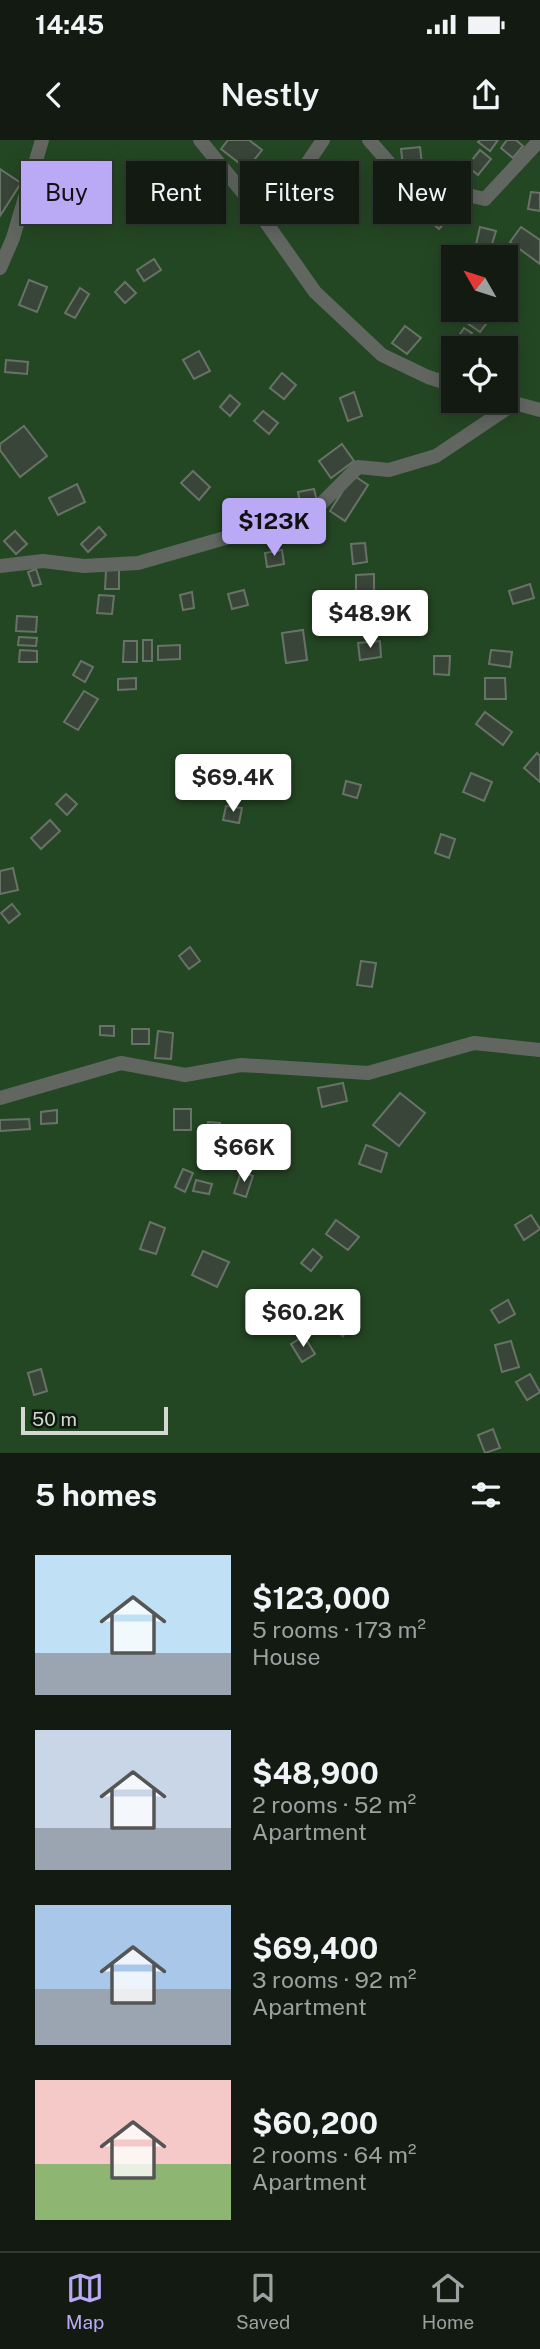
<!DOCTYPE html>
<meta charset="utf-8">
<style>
:root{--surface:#121a12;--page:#1b231b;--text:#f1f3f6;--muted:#9ca19f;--line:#313832;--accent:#baaaf6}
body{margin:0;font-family:"Public Sans",sans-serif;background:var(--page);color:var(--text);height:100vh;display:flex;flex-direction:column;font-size:26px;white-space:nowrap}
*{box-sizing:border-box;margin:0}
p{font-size:23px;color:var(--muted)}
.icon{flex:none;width:38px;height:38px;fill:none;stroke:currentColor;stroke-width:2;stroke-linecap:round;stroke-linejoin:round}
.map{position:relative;height:1313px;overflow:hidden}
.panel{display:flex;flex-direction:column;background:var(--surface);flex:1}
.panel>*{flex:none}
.hud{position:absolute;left:21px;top:21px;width:499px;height:63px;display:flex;gap:14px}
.needle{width:46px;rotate:309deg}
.controls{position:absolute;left:441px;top:105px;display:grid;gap:14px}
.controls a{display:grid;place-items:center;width:77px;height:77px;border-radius:0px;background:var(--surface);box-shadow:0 4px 18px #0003,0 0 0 2px var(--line);font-size:35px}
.scale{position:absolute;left:21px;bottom:18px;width:147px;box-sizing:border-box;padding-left:7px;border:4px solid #d3d9d2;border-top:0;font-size:19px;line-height:24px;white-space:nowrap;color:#d3d9d2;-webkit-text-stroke:5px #0f190f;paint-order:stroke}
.price{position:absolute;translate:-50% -60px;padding:0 16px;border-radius:7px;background:#fff;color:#222;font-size:23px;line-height:46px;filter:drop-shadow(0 2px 4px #0008)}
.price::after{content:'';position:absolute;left:50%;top:42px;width:21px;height:16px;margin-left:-10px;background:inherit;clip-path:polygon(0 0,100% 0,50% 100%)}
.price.active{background:var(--accent);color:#111}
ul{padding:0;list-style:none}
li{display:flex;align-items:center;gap:21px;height:175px;padding:0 35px}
li span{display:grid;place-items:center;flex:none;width:196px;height:140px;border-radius:0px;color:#555}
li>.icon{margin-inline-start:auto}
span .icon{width:84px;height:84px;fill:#fffc;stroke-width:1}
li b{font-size:30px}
h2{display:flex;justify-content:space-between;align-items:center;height:84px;padding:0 35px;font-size:30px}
.tag{padding:0 24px;border-radius:0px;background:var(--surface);box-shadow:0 4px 18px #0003,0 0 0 2px var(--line);font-size:24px;line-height:63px}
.tag.active{background:var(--accent);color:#111}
.status{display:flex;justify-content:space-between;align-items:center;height:49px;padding:0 35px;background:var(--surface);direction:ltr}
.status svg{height:19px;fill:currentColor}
header{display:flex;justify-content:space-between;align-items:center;height:91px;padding:0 35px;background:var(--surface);font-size:32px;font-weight:600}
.tabs{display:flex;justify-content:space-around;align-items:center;height:98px;border-top:2px solid var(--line);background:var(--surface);font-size:19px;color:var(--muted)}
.tabs a{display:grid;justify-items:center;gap:4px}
.tabs .active{color:var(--accent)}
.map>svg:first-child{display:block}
.green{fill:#244723;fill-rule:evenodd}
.building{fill:#3a4539;stroke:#687367;stroke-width:2}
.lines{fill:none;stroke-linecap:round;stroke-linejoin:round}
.minor{stroke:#616661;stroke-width:14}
</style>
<div class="status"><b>14:45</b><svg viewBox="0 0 49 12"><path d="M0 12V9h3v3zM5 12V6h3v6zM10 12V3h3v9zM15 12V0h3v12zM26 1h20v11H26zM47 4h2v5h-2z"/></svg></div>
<header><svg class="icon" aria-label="back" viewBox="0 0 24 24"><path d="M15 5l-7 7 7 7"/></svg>Nestly<svg class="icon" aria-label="share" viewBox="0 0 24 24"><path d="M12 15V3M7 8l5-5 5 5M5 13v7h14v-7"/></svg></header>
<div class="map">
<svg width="540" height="1313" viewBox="0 0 540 1313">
<rect width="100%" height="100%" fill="#182218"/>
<!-- green -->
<path class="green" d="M0,0H540V1313H0ZM453,117H506V170H453ZM453,208H506V261H453Z"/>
<!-- building -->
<g class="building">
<polygon points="228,0 249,0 262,10 247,29 221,9"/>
<polygon points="480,0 498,0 490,11 478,2"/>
<polygon points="507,0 516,0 523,6 513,18 501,8"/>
<polygon points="420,7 422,24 403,26 401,9"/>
<polygon points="480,10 491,19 478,35 467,26"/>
<polygon points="185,23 199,35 193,43 178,31"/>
<polygon points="267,23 284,40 277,46 260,29"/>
<polygon points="0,29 21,43 0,76"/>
<polygon points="255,33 272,52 266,57 249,39"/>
<polygon points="98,40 112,46 102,71 88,65"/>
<polygon points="57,43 68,50 56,68 45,61"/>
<polygon points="531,52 540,53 540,71 528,69"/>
<polygon points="286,53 302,73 287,85 271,65"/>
<polygon points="428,54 451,75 439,89 415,68"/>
<polygon points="480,87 496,91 488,117 473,117"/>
<polygon points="521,87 540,100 540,124 510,102"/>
<polygon points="154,119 161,130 144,141 137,130"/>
<polygon points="29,140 47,147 37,172 19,165"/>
<polygon points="125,142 136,153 125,163 115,152"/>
<polygon points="80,148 89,154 75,178 65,173"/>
<polygon points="449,150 453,153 452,169 441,162"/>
<polygon points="477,170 489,180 480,192 467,183"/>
<polygon points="405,186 421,198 407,214 392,203"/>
<polygon points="464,188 472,193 459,208 453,204"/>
<polygon points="199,211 210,231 194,239 183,220"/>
<polygon points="6,220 28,222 27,234 5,232"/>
<polygon points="282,233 296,245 284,259 270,248"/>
<polygon points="354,252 362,276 348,281 340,258"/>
<polygon points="230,255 240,264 230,276 220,267"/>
<polygon points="263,271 278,283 269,294 254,281"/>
<polygon points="24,286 47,316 20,337 0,310 0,304"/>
<polygon points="342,304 354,321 331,338 319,321"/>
<polygon points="193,331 210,347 199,360 181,343"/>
<polygon points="353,335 368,345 345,381 330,371"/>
<polygon points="77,344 85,362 58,375 49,358"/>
<polygon points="314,349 317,361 300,364 298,352"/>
<polygon points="99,387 106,395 88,412 81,404"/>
<polygon points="15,391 27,404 16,414 4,401"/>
<polygon points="365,403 367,422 353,424 351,404"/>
<polygon points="282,410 284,424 267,427 265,413"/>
<polygon points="36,429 41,444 33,446 28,432"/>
<polygon points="106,430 119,430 119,449 105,449"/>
<polygon points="374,434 374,451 356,451 356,435"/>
<polygon points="530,444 534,458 513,464 509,451"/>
<polygon points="244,450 248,465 232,469 228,454"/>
<polygon points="192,452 194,468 183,470 180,455"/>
<polygon points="99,455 114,456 112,474 97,473"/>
<polygon points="17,476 37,477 36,492 16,491"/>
<polygon points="303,490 307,520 286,523 282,493"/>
<polygon points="19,497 37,498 36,506 18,505"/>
<rect x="143" y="500" width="9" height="21"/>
<polygon points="124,501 137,501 137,522 123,522"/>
<polygon points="380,501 381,517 360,520 358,503"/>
<polygon points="180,505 180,519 158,520 158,506"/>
<polygon points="20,510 37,511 37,522 19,522"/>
<polygon points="491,510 512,512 510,527 489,524"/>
<polygon points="434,516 450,516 449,535 434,534"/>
<polygon points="81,521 93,527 85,542 73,535"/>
<polygon points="136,538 136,549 118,550 118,539"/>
<polygon points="485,538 505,538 506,559 485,559"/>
<polygon points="84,551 98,559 78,590 64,582"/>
<polygon points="485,572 512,592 503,605 476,584"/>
<polygon points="537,613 540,616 540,642 524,628"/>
<polygon points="471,633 492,642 484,661 463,652"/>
<polygon points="346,641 361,645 357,658 343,654"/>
<polygon points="66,654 77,664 67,675 56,664"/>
<polygon points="226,666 242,668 239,683 223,680"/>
<polygon points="50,680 60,691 41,709 31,698"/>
<polygon points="441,694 455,699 449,718 435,713"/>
<polygon points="13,728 18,750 0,754 0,731"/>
<polygon points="12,764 20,774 9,783 1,773"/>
<polygon points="190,807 200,821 189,829 179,816"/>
<polygon points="361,821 376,823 372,847 357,845"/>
<polygon points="100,886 114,886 114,896 100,895"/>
<rect x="132" y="889" width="17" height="15"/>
<polygon points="158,891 173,893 171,919 155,918"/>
<polygon points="343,943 347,961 322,967 318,948"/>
<polygon points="400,953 425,973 399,1006 373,985"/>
<rect x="174" y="969" width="17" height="21"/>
<polygon points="57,970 57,983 41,984 41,972"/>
<polygon points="29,979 30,989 0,991 0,980"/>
<polygon points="208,982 220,983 219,1000 207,999"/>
<polygon points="366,1005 387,1013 381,1032 359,1024"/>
<polygon points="183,1029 193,1033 185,1052 175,1047"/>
<polygon points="241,1032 253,1036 246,1057 234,1053"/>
<polygon points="196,1040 212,1044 209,1054 193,1051"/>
<polygon points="531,1075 540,1089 524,1100 515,1085"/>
<polygon points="336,1080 359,1097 348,1110 326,1094"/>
<polygon points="150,1082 165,1088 156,1114 140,1109"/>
<polygon points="313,1109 322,1117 311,1131 301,1123"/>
<polygon points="203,1111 229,1122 217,1147 192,1135"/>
<polygon points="508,1160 515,1174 499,1183 491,1170"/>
<polygon points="345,1172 356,1179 343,1196 333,1188"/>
<polygon points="304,1196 315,1214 302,1222 291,1204"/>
<polygon points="511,1201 519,1227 502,1232 495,1205"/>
<polygon points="41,1229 47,1251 34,1255 28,1233"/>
<polygon points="530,1234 540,1252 527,1260 516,1242"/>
<polygon points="493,1289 500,1308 485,1313 478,1295"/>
</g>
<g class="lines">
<!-- minor -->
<g class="minor">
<polyline points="200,0 258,71 315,152 382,215 428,237 453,245"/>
<polyline points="369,0 405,41 485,59 540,0"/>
<polyline points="258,71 298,37 323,0"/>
<polyline points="0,128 13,98 42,0"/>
<polyline points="507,261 540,270"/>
<polyline points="0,426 43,421 84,426 138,423 312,373 358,327 389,330 436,316 515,263"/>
<polyline points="0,958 121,923 185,935 241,925 368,933 474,903 540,910"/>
</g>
</g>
</svg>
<div class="controls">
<a><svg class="needle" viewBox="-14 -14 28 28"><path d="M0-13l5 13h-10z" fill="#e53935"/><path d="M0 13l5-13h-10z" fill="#9ca19f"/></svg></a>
<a><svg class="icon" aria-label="locate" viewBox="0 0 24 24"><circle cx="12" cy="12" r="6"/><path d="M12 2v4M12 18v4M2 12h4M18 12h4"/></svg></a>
</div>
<div class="scale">50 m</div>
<b class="price active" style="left:274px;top:418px">$123K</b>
<b class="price" style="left:370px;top:510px">$48.9K</b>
<b class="price" style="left:233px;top:674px">$69.4K</b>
<b class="price" style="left:244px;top:1044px">$66K</b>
<b class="price" style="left:303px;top:1209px">$60.2K</b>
<div class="hud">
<a class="tag active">Buy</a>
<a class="tag">Rent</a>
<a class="tag">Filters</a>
<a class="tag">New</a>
</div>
</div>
<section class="panel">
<h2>5 homes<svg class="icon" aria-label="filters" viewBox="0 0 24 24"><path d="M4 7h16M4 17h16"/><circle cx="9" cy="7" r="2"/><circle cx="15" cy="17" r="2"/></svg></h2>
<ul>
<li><span style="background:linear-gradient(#bfe0f5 70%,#9aa5b1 0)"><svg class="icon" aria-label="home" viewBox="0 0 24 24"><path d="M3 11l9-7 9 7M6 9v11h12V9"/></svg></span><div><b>$123,000</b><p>5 rooms · 173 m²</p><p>House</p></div></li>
<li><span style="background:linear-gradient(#c9d6e8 70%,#9aa5b1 0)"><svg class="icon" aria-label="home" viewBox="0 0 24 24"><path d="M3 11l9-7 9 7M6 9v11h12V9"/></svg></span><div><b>$48,900</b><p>2 rooms · 52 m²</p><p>Apartment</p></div></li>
<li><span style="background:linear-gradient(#a9c7e8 60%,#9aa5b1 0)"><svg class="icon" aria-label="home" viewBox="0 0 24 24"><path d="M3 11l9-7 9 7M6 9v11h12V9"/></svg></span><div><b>$69,400</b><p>3 rooms · 92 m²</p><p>Apartment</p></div></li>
<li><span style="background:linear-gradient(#f6c9c9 60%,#8fb573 0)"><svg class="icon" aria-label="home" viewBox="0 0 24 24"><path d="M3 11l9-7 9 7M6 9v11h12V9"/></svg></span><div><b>$60,200</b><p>2 rooms · 64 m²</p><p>Apartment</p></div></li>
</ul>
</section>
<nav class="tabs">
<a class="active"><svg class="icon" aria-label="map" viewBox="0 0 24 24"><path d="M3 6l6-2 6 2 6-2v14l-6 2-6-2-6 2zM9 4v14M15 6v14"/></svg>Map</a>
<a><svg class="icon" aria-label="saved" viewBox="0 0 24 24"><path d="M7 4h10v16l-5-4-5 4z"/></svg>Saved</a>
<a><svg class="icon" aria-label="home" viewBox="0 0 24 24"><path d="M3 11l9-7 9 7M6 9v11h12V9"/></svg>Home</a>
</nav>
